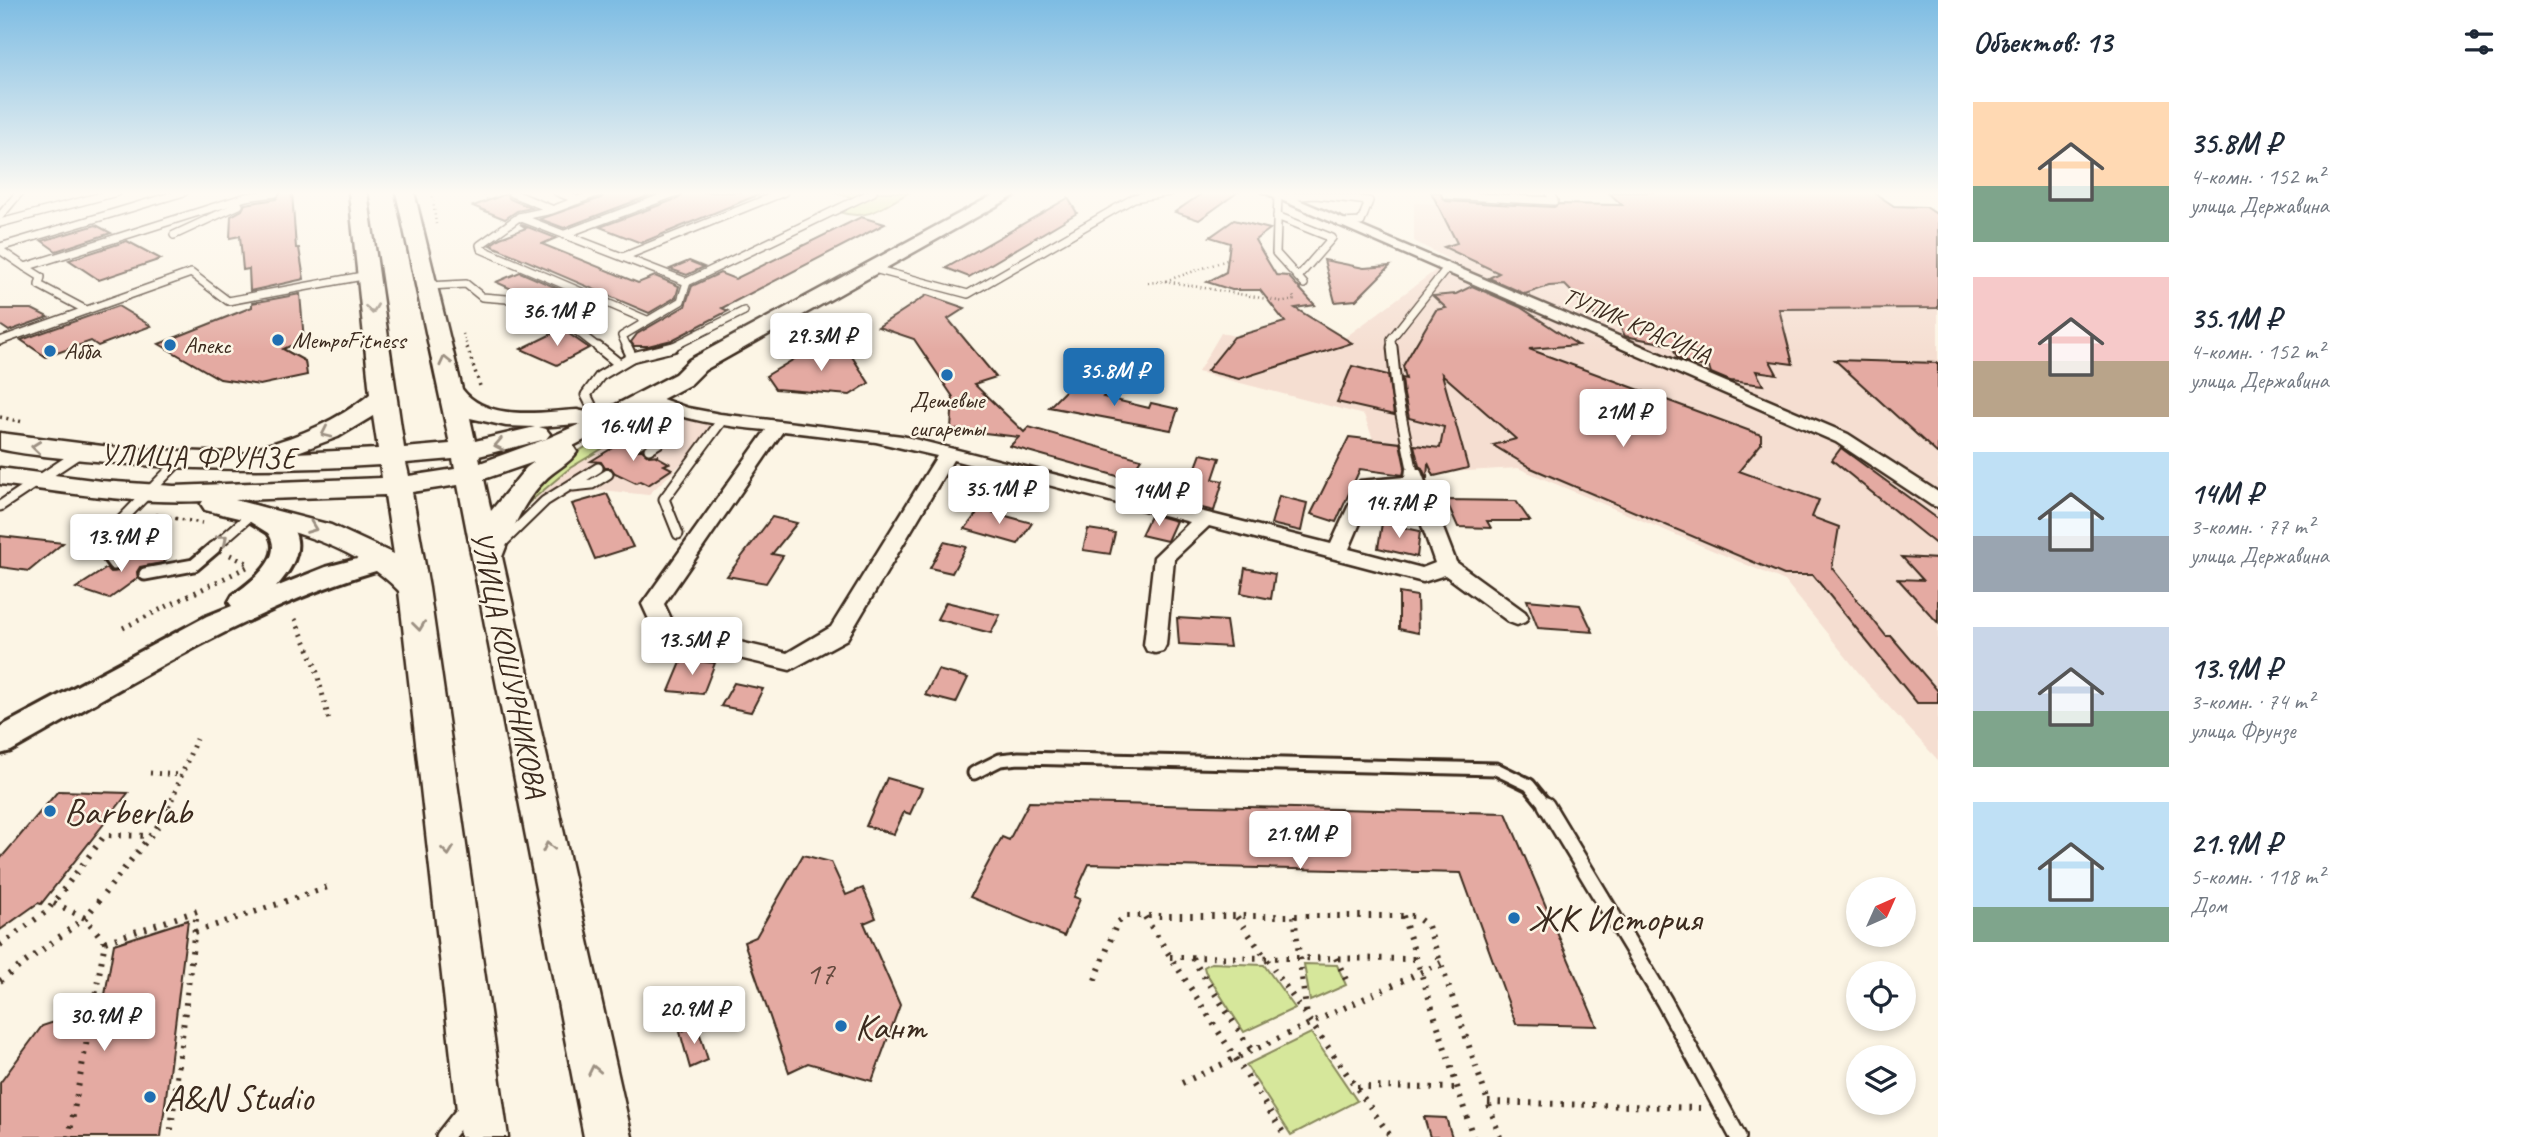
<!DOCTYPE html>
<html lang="ru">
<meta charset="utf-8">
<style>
:root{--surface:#fff;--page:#f6f6f7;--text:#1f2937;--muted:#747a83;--accent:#1f6fb2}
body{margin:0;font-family:Caveat,sans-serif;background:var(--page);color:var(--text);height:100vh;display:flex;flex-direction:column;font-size:26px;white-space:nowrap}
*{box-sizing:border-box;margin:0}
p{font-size:23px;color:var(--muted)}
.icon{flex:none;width:38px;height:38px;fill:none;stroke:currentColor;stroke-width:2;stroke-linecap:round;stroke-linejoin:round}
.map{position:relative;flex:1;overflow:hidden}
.drawer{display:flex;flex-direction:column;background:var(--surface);width:595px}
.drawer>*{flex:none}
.needle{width:46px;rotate:45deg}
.controls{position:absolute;left:1846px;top:877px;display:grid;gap:14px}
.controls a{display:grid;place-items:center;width:70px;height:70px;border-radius:50%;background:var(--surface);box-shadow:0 4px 10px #0003;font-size:35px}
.price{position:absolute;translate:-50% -60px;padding:0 16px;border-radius:7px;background:#fff;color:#222;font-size:23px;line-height:46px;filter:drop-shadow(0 2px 4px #0008)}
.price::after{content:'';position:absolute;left:50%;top:42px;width:21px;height:16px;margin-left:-10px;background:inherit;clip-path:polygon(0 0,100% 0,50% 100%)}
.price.on{background:var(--accent);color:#fff}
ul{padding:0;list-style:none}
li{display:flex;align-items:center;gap:21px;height:175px;padding:0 35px}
li span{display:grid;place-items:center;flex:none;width:196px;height:140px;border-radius:0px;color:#555}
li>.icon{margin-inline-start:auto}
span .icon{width:84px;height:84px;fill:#fffc;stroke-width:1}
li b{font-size:30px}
h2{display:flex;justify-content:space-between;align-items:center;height:84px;padding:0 35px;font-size:30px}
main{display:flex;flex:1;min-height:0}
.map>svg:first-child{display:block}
.built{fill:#f5ded1}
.green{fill:#d6e79b;stroke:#88885c;stroke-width:2}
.building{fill:#e4aaa2;stroke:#3b2a1e;stroke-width:2}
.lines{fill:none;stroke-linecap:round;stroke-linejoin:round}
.service-far3-casing{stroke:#3b2a1e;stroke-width:10}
.service-far2-casing{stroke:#3b2a1e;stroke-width:13}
.service-far1-casing{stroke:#3b2a1e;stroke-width:17}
.service-casing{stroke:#3b2a1e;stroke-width:20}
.minor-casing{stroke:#3b2a1e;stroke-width:5}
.tertiary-casing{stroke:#3b2a1e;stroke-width:6}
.secondary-casing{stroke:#3b2a1e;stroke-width:5}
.path-far3{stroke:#3b2a1e;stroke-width:2.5;stroke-dasharray:1 3.5;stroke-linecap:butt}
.path-far2{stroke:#3b2a1e;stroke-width:3.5;stroke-dasharray:2 4.5;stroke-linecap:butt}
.path-far1{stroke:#3b2a1e;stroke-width:5;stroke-dasharray:2 6;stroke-linecap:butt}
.path{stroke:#3b2a1e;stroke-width:6;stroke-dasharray:2.5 8;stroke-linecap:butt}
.service-far3{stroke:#fcf5e5;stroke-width:7}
.service-far2{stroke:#fcf5e5;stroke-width:9}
.service-far1{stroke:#fcf5e5;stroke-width:11}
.service{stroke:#fcf5e5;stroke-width:15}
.minor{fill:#fcf5e5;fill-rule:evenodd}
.tertiary{fill:#fcf5e5;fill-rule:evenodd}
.secondary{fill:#fcf5e5;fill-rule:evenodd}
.oneway{stroke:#9c9082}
.poi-dot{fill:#1f6fb2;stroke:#fcf5e5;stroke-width:2.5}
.labels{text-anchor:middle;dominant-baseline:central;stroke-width:5;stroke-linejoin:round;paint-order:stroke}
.far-street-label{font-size:24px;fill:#3b2a1e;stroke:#fcf5e5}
.far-poi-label{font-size:24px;fill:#3b2a1e;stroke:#fcf5e5;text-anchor:start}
.street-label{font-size:30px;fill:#3b2a1e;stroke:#fcf5e5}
.near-number-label{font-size:32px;fill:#654a3f}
.near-poi-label{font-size:37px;fill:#3b2a1e;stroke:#fcf5e5;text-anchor:start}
</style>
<main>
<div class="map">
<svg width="1938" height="1137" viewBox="0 0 1938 1137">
<rect width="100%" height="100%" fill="#fcf5e5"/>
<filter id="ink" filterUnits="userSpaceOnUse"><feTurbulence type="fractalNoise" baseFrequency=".0143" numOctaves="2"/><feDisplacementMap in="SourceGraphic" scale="14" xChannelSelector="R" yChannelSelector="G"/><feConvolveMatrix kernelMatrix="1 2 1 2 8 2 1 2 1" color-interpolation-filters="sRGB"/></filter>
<g filter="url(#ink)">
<!-- built -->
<g class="built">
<polygon points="1414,203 1570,209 1938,248 1938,760 1867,683 1785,581 1518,468 1415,474 1377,450 1364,415 1198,372 1221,333 1323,354 1436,270 1448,259 1414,241"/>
<polygon points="655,417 723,425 648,495 602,490 568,494 552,505 533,501 570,468"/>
</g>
<!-- green -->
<g class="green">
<path d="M833,192H910C885,205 869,222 839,212L853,198Z"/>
<path d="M647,413L655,417L570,468L526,505C555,457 599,439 647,413Z"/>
<polygon points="1211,963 1264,965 1295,1008 1244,1032 1205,971 1204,967"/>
<polygon points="1304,964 1337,965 1346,985 1310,1001"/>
<polygon points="1311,1033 1357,1101 1291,1135 1246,1065"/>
</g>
<!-- building -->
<g class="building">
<polygon points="281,192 292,192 296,248 299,248 304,279 250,291 249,269 243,270 240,236 230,238 231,216 242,210 245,204 276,199"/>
<polygon points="605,192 659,192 564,228 540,219 601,198"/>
<polygon points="683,192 765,192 641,243 600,227 679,198"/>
<polygon points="1204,192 1238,192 1199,220 1175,212"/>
<polygon points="1431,192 1439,192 1446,201 1554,207 1559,204 1622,205 1608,192 1873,192 1894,206 1926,207 1938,215 1938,308 1779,309 1793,364 1770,361 1777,374 1756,371 1763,385 1730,381 1711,373 1709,367 1693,365 1677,358 1672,345 1625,336 1614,316 1595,316 1565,285 1549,286 1525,294 1489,278 1499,273 1444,247 1457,243"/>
<polygon points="506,194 510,199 532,208 517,211 505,219 473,206"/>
<polygon points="1068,198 1077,213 969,277 946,268"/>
<polygon points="861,217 885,224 722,308 728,311 672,340 648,346 634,346 631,342 637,334 685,306 692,286 720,273 735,279"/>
<polygon points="1234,220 1270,229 1255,240 1276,275 1288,276 1315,305 1295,308 1352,343 1239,379 1207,371 1234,337 1285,322 1260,290 1232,290 1207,282 1226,272 1230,243 1210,237"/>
<polygon points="520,224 556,238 542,244 638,283 655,276 679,286 676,297 649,313 490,245 500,238 526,228"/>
<polygon points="96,225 111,233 56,251 42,241"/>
<polygon points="127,241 161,259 99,280 69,260"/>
<polygon points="1324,260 1364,268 1390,266 1356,300 1335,302"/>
<polygon points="689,261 704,267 687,275 670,269"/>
<polygon points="520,272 589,302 565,313 496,282"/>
<polygon points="1472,286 1520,307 1578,345 1529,349 1761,435 1761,444 1739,471 1819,500 1812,517 1839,527 1832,568 1886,636 1891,636 1938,691 1938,703 1917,703 1813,575 1784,575 1531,468 1493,445 1516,439 1442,374 1468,468 1434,476 1428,463 1427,479 1422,468 1419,466 1414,445 1440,448 1444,427 1409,418 1404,395 1402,378 1406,379 1403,366 1436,310 1446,308 1433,296 1456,294"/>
<polygon points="300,294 304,340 283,349 305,361 307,375 260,385 220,379 159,344 252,307 252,303"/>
<polygon points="927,295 965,308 948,319 996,377 974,384 1024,432 1029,427 1141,459 1128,479 1010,446 1019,437 951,429 953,397 914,339 878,327"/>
<polygon points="118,306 151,326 98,346 91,341 46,357 21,340"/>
<polygon points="0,309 32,309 48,317 9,331 0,325"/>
<polygon points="562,329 589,348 557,365 521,349"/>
<polygon points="816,346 847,349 869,383 850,395 775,389 766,376"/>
<polygon points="1835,360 1938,363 1938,454"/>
<polygon points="1352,366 1388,375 1394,415 1337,402"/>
<polygon points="1074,382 1107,392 1103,397 1149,408 1151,403 1178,409 1171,430 1049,407"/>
<polygon points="1349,437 1400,443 1405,467 1403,475 1360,469 1336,522 1311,514"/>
<polygon points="627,439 632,441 634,450 642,450 649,456 659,455 656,456 669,463 664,465 672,469 648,485 640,481 636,483 615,473 611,468 605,468 601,462 591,461"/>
<polygon points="1841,448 1938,519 1938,546 1832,460"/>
<polygon points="1201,454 1220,458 1213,479 1223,481 1214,511 1145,494 1155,480 1183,489 1188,474 1193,475"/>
<polygon points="607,494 633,547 595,559 572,504"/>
<polygon points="1279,496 1307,503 1301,531 1271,524"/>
<polygon points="1446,500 1516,501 1530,521 1487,521 1491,528 1458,527"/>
<polygon points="980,509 1032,523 1018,544 965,529"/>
<polygon points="1151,514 1176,521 1167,541 1141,535"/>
<polygon points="772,517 797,523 772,554 783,556 766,583 727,576"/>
<polygon points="1382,523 1420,531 1417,557 1378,548"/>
<polygon points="1088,529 1115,533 1110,554 1083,550"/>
<polygon points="0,536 63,543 29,571 0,567"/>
<polygon points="944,542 966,547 952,573 930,568"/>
<polygon points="137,548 168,558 162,563 140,567 137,572 138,578 109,599 76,588 107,568 111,572 118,571 122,567 121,559"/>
<polygon points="1902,557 1938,559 1938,623 1898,579 1923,580"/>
<polygon points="1245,568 1275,574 1271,599 1241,593"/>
<polygon points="1399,593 1417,596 1418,633 1399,629"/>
<polygon points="1527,600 1580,605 1593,632 1538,628"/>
<polygon points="946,602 1000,615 991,633 937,619"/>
<polygon points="1177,618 1226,621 1230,647 1179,644"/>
<polygon points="682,660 715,663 703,694 669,691"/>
<polygon points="938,670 968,678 956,703 925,695"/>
<polygon points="734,683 763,689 751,712 721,706"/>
<polygon points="887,778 922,788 910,814 904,812 894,834 866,826"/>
<polygon points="58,791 128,793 41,904 38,903 0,930 0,859"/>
<polygon points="1029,802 1506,813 1597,1026 1516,1024 1461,873 1089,864 1074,897 1080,899 1064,936 970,897 1002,837 1009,840"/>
<polygon points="803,855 831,862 846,895 863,888 876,918 864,923 900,1005 872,1081 808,1063 789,1072 744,942 756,937"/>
<polygon points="188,920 161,1137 0,1137 0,1083 42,1026 103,1006 114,944"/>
<polygon points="697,1025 708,1060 690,1068 680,1032"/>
<polygon points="1424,1117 1446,1118 1452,1137 1430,1137"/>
</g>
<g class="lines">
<!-- service-far3 casing -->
<g class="service-far3-casing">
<g id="service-far3">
<polyline points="557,192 578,200"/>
<polyline points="599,192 552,210 519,217 480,245 481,249 647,320"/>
<polyline points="1281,192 1278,194 1276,253 1304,284"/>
<polyline points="1445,192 1446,195 1554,201 1549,192"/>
<polyline points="512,193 551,209"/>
<polyline points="1285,197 1316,195 1369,201 1361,222 1341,223"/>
<polyline points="0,216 20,192"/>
<polyline points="1277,216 1332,238 1298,277"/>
<polyline points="519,217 687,282 873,192"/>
<polyline points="0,223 117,192"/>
<polyline points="565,234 677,192"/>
<polyline points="174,235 239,205"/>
<polyline points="0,247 184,192"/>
<polyline points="0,250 25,267 246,197 275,193"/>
<polyline points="623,257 784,192"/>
<polyline points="25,267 41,277 39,285 86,310"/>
<polyline points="874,269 968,294 1134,198 1169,192"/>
<polyline points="428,286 466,284 482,297 507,299"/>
<polyline points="569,325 600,349"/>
<polyline points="0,341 191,273 228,301 368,275"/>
<polyline points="628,349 622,336 681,301 687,282"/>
<polyline points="668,349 744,311"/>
<polyline points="1392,349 1391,339 1447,268"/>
</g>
</g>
<!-- service-far2 casing -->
<g class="service-far2-casing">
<g id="service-far2">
<polyline points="598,347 618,363"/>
<polyline points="1392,347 1397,396 1413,473"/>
<polyline points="632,357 673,347"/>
<polyline points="593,409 586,395 600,376 632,357 627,347"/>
<polyline points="638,444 670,425 681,411"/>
<polyline points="649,449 671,435 670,425"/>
<polyline points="573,486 592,484 608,474"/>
<polyline points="0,506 81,452"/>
<polyline points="678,534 664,499 722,420"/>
<polyline points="502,543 545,501 598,468"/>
<polyline points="104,549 99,543 178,462"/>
<polyline points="212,549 253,513"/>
</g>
</g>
<!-- service-far1 casing -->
<g class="service-far1-casing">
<g id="service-far1">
<polyline points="102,548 114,564"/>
<polyline points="145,574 194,565 214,548"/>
<polyline points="974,773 1000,760 1019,758 1496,769 1529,785 1547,807"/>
</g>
</g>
<!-- service casing -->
<g class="service-casing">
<g id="service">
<polyline points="1546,805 1664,1001 1738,1137"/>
<polyline points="444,1137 467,1108"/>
</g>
</g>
<!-- minor casing -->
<g class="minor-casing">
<g id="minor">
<polygon points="1263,192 1280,192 1848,434 1938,492 1938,507 1931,505 1836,442"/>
<path d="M648,394L688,408L720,414L902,436L1331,544L1360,481L1405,477L1406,469H1420L1456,562L1525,612L1528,617L1525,622L1517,625L1509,622L1445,575L1423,582L1209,526L1174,559L1166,645L1163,651L1155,653L1147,651L1144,645L1154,557L1190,522L953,460L847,639L790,670L666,641L658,639L642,604L766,430C723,426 682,420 642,403L639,399L642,395ZM783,431L876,442L937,456L831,627L787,653L675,627L664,604ZM1409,488L1435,563L1422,568L1349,549L1374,490Z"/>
</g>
</g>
<!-- tertiary casing -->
<g class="tertiary-casing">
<path id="tertiary" d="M253,505C304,518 310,550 276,587L326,567L384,552L393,554L397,560L393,566C256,603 134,682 11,751L0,754V727L207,616L232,606L229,602L233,595C251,582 286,557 268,533L244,518L241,513L244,508Z"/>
</g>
<!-- secondary casing -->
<g class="secondary-casing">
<path id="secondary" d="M349,192H367L404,448L450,444L396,192H414L462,389C487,422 541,412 577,410L586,412L589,417L587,420L675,374L689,360L999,192H1021L705,370L691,384L573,446L577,452C569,464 554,470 544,481C522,503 513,528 502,557L632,1137H584L458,485L412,492L429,588L508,1137H460L399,591C348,538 273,527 205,510L201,504L203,501C135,504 67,493 0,484V468L101,481L174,486L382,478L380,465C285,471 191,471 96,461C64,458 32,456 0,449V433L126,449L257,454L260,447C300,436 337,421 370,394ZM373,416L378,449L295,453L338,437ZM470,418L506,426L535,427L475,441ZM577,424H580L546,439L550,434L546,429L539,427ZM546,439L480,463L479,456ZM453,459L455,469L409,476L406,463ZM534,462L526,468L491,511L484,479ZM385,495L394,554L331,525L235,500Z"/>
</g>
<!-- path-far3 -->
<g class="path-far3">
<polyline points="432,192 436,224"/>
<polyline points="480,192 487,199"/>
<polyline points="1165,281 1284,302 1295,300 1293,296"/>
<polyline points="1148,283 1165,281 1233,258"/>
<polyline points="463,334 468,349"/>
</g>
<!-- path-far2 -->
<g class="path-far2">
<polyline points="467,347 481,389"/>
<polyline points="0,417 23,422"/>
<polyline points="156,515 202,523"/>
</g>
<!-- path-far1 -->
<g class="path-far1">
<polyline points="230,555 251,565"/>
<polyline points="295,619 315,665 330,724"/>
<polyline points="123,628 247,567"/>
<polyline points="150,773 182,775"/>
<polyline points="169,807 196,739"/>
</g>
<!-- path -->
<g class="path">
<polyline points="54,903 85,918 105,942 69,1137"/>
<polyline points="1294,916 1307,1016"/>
<polyline points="1403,916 1473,1137"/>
<polyline points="1145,917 1286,1137"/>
<polyline points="1237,917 1391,1137"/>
<polyline points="195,932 331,886"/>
<polyline points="105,942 197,911 170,1137"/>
<polyline points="0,945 47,911 105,835 149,836"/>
<polyline points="1170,957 1417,959"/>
<polyline points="1192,958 1252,1051"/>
<polyline points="1336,958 1347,982"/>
<polyline points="1095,980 1117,923 1127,916 1415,916 1428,926 1500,1137"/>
<polyline points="0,981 85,918 162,821 170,805"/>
<polyline points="1182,1083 1441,963"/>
<polyline points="1357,1087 1457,1088"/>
<polyline points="1488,1102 1700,1108"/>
</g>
<!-- service-far3 -->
<use href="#service-far3" class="service-far3"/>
<!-- service-far2 -->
<use href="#service-far2" class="service-far2"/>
<!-- service-far1 -->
<use href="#service-far1" class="service-far1"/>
<!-- service -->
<use href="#service" class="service"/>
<!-- minor -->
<use href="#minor" class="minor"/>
<!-- tertiary -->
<use href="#tertiary" class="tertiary"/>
<!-- secondary -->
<use href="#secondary" class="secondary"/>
</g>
<!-- one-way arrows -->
<defs><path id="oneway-chevron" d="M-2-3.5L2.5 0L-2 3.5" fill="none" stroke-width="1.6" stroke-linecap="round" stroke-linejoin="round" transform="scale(1.75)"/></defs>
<g class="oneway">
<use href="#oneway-chevron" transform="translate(372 309) rotate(83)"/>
<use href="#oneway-chevron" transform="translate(445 361) rotate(-103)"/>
<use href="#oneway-chevron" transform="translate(326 433) rotate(155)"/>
<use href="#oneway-chevron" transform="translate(499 445) rotate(169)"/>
<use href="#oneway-chevron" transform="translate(36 447) rotate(-174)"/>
<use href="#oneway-chevron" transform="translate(312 528) rotate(21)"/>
<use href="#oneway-chevron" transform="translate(223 539) rotate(-40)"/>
<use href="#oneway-chevron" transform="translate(419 626) rotate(83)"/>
<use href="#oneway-chevron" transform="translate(548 847) rotate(-102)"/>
<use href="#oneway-chevron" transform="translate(448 851) rotate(83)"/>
<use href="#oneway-chevron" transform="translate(594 1070) rotate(-102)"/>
</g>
</g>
<!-- sky -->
<linearGradient id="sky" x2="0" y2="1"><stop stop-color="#7dbce3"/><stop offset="0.55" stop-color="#fefaf3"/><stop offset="1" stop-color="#fefaf3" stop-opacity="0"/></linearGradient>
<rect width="1938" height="351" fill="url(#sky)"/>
<!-- markers -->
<g class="poi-dot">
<circle cx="278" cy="340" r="7"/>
<circle cx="170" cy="345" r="7"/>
<circle cx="50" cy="351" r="7"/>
<circle cx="947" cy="375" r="7"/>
<circle cx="50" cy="811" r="7"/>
<circle cx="1514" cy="918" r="7"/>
<circle cx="841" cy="1026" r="7"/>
<circle cx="150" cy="1097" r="7"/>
</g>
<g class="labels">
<!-- far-street labels -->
<g class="far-street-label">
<text transform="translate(1637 325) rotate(23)">ТУПИК КРАСИНА</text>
</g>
<!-- far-poi labels -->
<g class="far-poi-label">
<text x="292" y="340">МетроFitness</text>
<text x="184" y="345">Апекс</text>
<text x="64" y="351">Абба</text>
<text x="947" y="400" text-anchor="middle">Дешевые<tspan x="947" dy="28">сигареты</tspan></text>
</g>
<!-- street labels -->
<g class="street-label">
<text transform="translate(198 456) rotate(1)">УЛИЦА ФРУНЗЕ</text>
<text transform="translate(509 664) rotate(78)">УЛИЦА КОШУРНИКОВА</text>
</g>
<!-- near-number labels -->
<g class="near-number-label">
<text x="820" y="973">17</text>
</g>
<!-- near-poi labels -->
<g class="near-poi-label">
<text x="64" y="811">Barberlab</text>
<text x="1528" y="918">ЖК История</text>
<text x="855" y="1026">Кант</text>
<text x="164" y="1097">A&amp;N Studio</text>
</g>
</g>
</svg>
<div class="controls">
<a><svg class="needle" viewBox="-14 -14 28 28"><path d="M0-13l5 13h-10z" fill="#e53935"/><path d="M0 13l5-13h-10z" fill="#747a83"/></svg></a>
<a><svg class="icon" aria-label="locate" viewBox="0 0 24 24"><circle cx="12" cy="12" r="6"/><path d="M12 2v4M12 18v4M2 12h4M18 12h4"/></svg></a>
<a><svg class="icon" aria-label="layers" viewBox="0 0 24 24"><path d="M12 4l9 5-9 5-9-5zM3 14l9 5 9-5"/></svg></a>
</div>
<b class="price" style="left:557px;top:348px">36.1M ₽</b>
<b class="price" style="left:821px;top:373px">29.3M ₽</b>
<b class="price on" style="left:1114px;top:408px">35.8M ₽</b>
<b class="price" style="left:1623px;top:449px">21M ₽</b>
<b class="price" style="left:633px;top:463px">16.4M ₽</b>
<b class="price" style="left:999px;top:526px">35.1M ₽</b>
<b class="price" style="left:1159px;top:528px">14M ₽</b>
<b class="price" style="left:1399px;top:540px">14.7M ₽</b>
<b class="price" style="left:121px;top:574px">13.9M ₽</b>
<b class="price" style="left:692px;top:677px">13.5M ₽</b>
<b class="price" style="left:1300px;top:871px">21.9M ₽</b>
<b class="price" style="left:694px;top:1046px">20.9M ₽</b>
<b class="price" style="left:104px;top:1053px">30.9M ₽</b>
</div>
<section class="drawer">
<h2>Объектов: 13<svg class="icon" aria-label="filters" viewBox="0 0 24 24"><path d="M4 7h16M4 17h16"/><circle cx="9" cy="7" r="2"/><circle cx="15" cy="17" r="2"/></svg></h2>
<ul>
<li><span style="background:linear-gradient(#ffd9b3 60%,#7fa58c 0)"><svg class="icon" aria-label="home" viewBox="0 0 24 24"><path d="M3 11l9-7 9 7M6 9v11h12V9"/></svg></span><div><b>35.8M ₽</b><p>4-комн. · 152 m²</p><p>улица Державина</p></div></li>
<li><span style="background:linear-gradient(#f6c9c9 60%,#b9a48a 0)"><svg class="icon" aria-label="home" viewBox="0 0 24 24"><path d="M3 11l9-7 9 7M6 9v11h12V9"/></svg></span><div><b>35.1M ₽</b><p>4-комн. · 152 m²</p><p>улица Державина</p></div></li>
<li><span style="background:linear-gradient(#bfe0f5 60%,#9aa5b1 0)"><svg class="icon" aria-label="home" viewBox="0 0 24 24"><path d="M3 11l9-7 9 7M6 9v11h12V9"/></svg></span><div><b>14M ₽</b><p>3-комн. · 77 m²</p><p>улица Державина</p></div></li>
<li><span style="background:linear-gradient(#c9d6e8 60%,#7fa58c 0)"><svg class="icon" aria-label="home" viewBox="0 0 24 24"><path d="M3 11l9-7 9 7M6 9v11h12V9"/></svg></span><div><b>13.9M ₽</b><p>3-комн. · 74 m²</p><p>улица Фрунзе</p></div></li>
<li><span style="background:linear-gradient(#bfe0f5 75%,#7fa58c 0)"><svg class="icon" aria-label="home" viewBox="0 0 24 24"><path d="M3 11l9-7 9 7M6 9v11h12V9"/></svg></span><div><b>21.9M ₽</b><p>5-комн. · 118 m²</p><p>Дом</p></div></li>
</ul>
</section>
</main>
